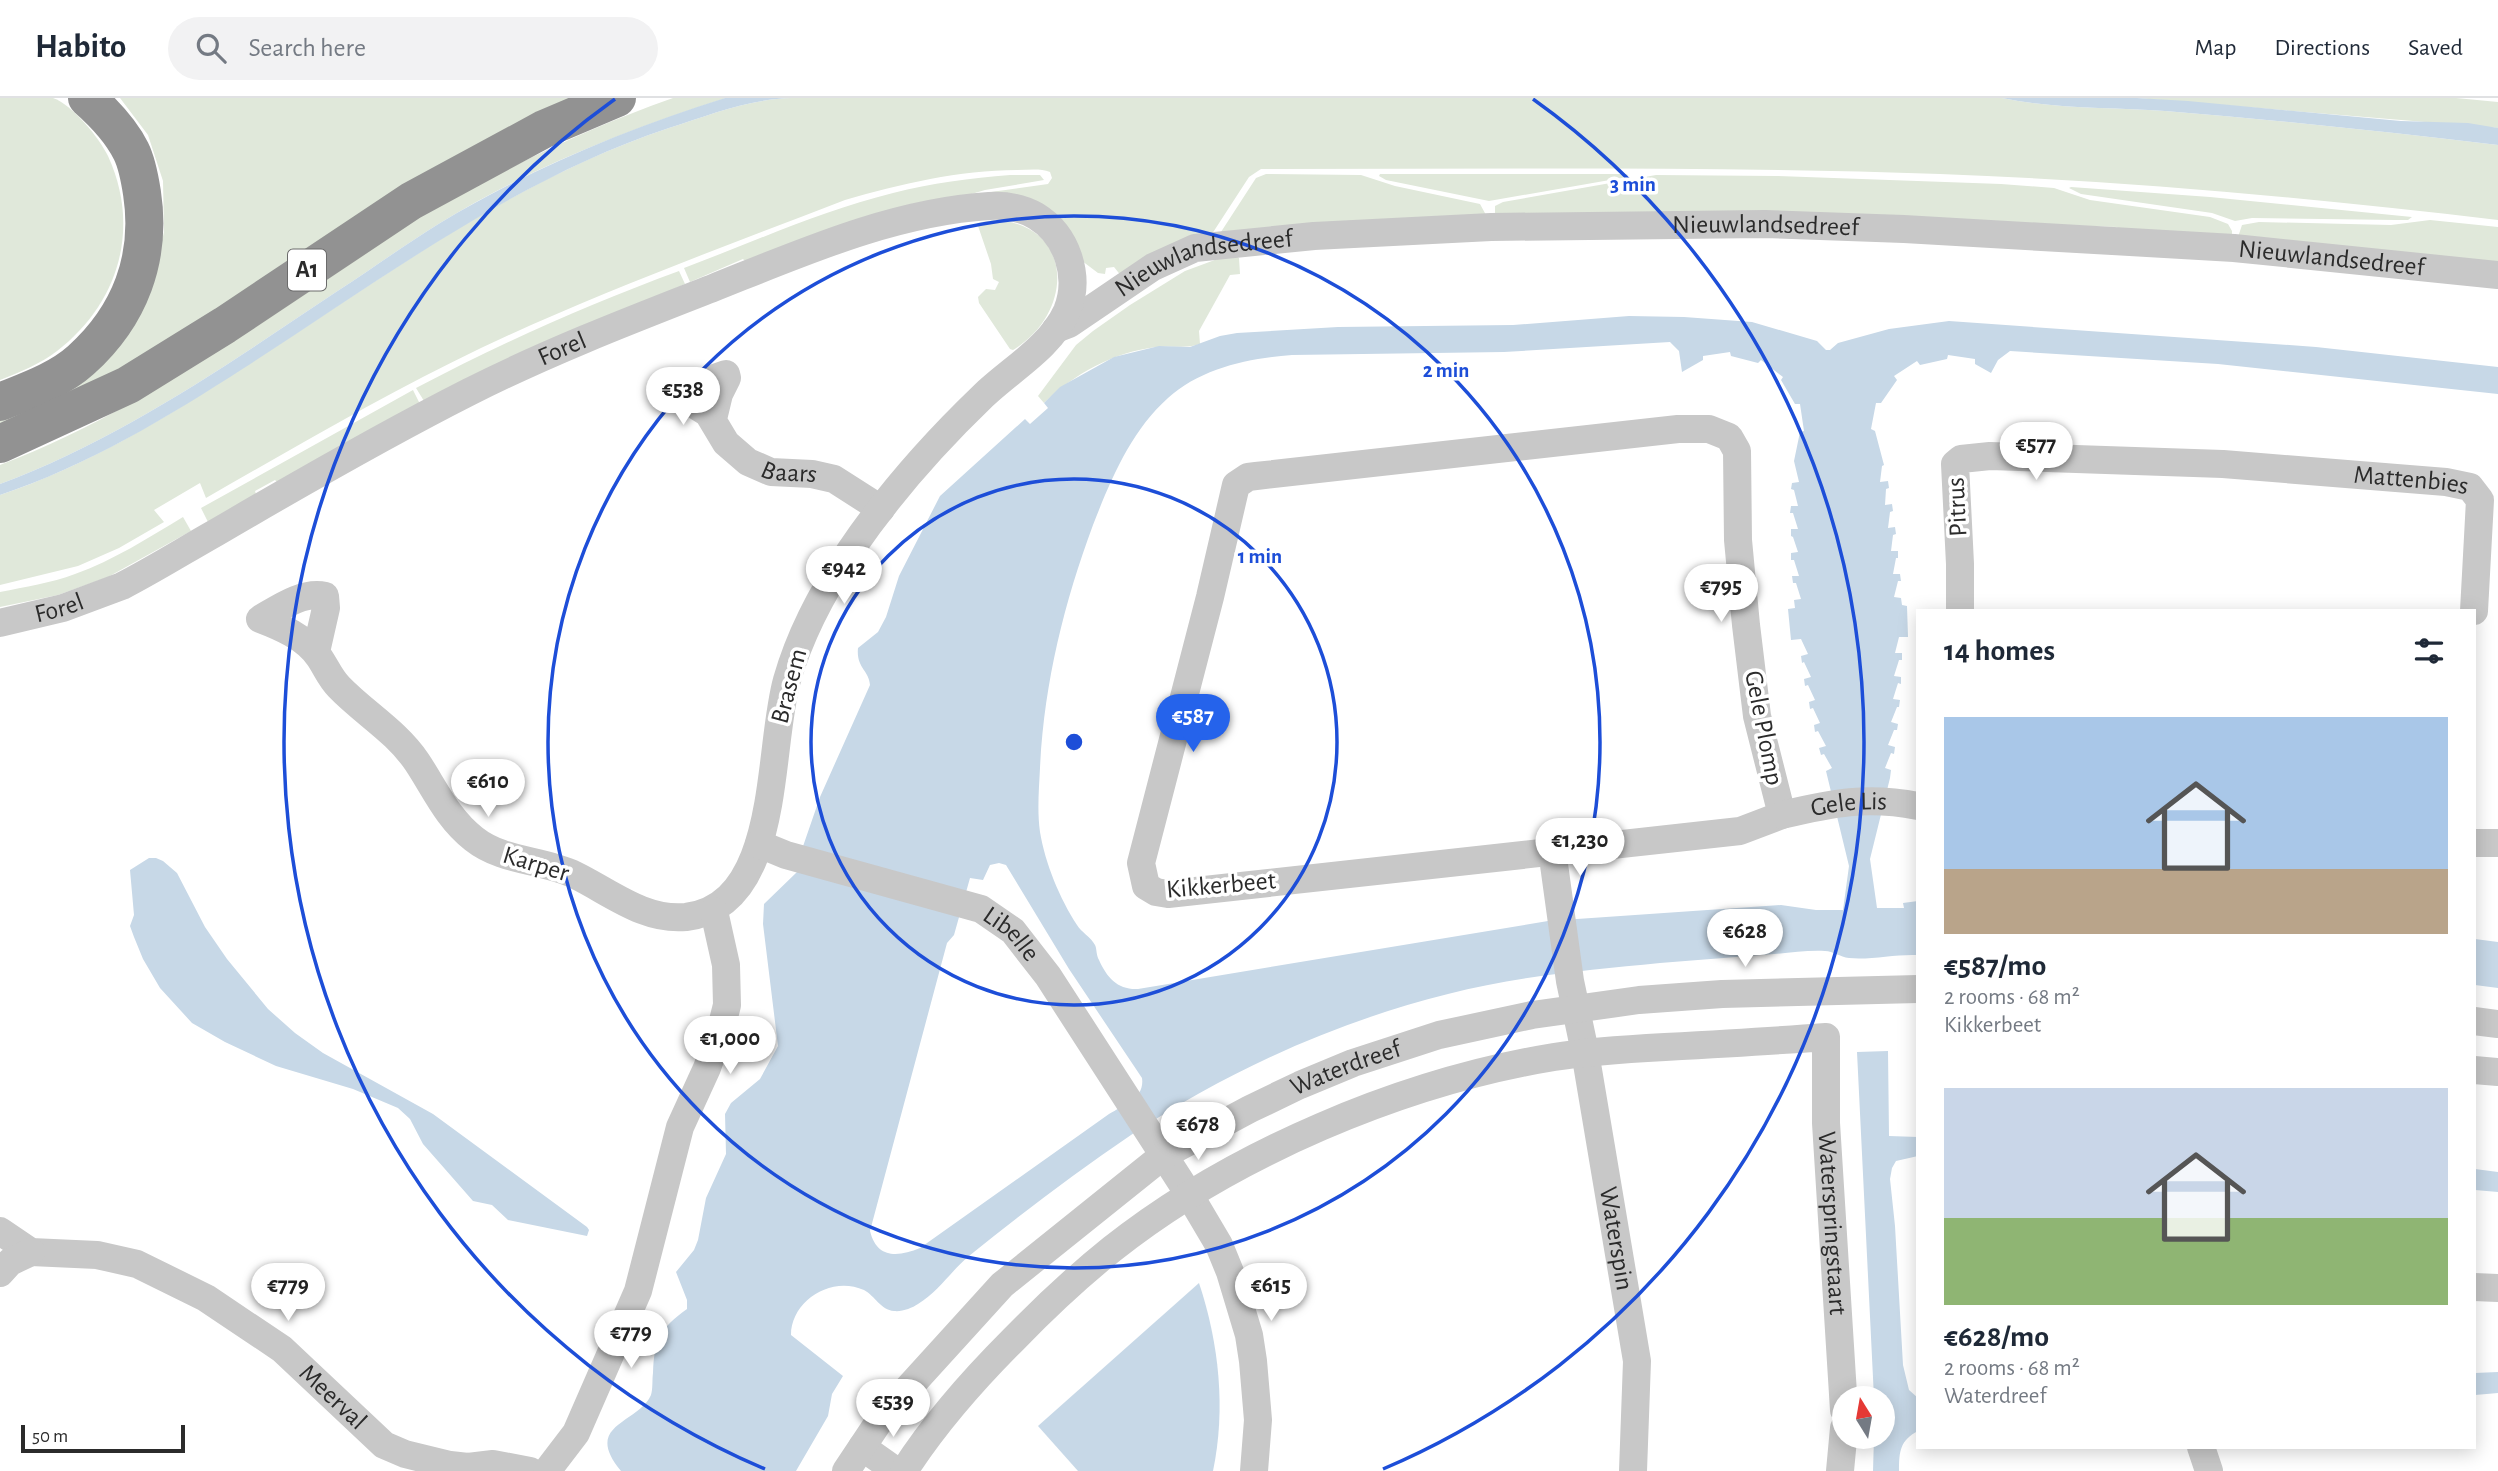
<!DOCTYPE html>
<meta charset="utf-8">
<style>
:root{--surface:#fff;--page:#f2f2f3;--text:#1f2937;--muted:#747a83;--line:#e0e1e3;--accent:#2563eb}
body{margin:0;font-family:"Alegreya Sans",sans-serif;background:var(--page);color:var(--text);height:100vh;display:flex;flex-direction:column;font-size:26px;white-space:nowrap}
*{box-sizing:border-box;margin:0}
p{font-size:23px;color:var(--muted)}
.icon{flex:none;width:38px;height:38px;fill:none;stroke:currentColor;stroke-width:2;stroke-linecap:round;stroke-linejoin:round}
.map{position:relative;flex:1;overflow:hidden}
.details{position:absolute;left:1916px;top:511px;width:560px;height:840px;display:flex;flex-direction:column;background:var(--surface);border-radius:0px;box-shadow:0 4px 18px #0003}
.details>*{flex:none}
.needle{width:46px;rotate:349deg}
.controls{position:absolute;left:1832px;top:1288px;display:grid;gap:14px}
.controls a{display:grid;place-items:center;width:63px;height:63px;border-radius:50%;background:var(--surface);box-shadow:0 4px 18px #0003;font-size:35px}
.scale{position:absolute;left:21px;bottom:18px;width:164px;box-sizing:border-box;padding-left:7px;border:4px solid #2b2b2b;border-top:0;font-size:19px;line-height:24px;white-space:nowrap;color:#2b2b2b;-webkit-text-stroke:5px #fff;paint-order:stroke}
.price{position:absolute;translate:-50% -60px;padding:0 16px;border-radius:24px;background:#fff;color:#222;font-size:23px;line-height:46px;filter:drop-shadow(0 2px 4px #0008)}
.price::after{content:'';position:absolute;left:50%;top:42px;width:21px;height:16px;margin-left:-10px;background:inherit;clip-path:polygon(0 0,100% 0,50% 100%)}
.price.current{background:var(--accent);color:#fff}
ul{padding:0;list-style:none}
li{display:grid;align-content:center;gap:14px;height:371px;padding:0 28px}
li span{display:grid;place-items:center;height:217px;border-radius:0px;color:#555}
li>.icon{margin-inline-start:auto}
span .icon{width:126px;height:126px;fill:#fffc;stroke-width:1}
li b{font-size:30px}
h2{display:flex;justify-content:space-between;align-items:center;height:84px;padding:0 28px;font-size:30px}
header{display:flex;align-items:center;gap:42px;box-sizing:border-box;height:98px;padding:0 35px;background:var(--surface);border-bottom:2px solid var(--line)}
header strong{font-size:33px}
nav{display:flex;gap:38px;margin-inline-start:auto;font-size:24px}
.search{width:490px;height:63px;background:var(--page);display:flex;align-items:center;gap:18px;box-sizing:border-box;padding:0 24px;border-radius:38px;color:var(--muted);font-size:26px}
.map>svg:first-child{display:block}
.green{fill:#e0e8da}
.water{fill:#c7d8e7;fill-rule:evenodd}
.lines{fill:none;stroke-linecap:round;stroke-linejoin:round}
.minor{stroke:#c8c8c8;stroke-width:28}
.highway{stroke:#929292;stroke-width:38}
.ring{fill:none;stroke:#1d4ed8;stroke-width:3.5}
.labels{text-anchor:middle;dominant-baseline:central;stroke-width:7;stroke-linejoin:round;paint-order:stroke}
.shield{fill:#fff;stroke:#6b6b6b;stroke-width:2}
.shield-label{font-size:24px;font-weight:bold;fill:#2b2b2b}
.street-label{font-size:26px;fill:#2b2b2b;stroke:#fff}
.centre{fill:#1d4ed8;stroke:#fff;stroke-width:3.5}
.ring-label{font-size:21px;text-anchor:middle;font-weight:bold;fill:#1d4ed8;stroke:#fff;stroke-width:7;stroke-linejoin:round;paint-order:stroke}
</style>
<header>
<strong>Habito</strong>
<div class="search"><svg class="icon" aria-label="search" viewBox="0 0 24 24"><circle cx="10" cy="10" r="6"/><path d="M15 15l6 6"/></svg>Search here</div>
<nav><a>Map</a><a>Directions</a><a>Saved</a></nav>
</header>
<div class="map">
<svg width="2498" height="1373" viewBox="0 0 2498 1373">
<rect width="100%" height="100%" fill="#fff"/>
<!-- green -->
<g class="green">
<path d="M0,0C12,0 44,0 53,0C73,7 99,40 108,58C141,130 119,205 57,253C40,266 20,274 0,282Z"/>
<polygon points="120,0 602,0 232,215 0,331 0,315 155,172 164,134 163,83 148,37"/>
<path d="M673,0H726C626,32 530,70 440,125C406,146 373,170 339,192C231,264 123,340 0,386V367C157,308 287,200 428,113C447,101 469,92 489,81C550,49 608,23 673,0Z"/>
<path d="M2002,0C2055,11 2111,9 2165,13C2277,22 2387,34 2498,47V122C2313,100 2126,83 1940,76C1714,68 1487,71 1261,71L1249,79L1210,139L1122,179L1114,169L1106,170L1105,176L1098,175L991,94L1048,86L1052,80L1050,74C1040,70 1028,72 1017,72C959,72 901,86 845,102C723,149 600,194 481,250C387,295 297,348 206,400L200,385L154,412L164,424L119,450L78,468L0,487V397C84,369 162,322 235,275C375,186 509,83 669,30C709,17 749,1 792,0Z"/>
<polygon points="2137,0 2456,0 2498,4 2498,30"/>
<polygon points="1266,76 1361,77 1395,88 1480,106 1486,117 1219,137 1256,80"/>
<polygon points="1380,76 1626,76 1628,77 1627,79 1489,103 1386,82 1379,78"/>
<path d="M1010,77H1040L1044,82L985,92L745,163L743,161L690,184L684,170C753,144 821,113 893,95C931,85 971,80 1010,77Z"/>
<polygon points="1656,77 1777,78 2001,86 2054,90 2090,102 2210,119 2228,126 2232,133 2232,139 2122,136 2117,129 2058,127 1495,118 1495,108 1503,104"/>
<polygon points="2071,89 2210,99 2412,119 2408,122 2396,122 2252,120 2235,123 2212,115 2081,96 2069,90"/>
<path d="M993,122C1075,125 1075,215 1013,252L1010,251L979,205L978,199L986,191L995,192L999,184L993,181L991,166L977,125Z"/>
<polygon points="2430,122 2498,129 2498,171 2238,139 2242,127 2259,124 2391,127"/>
<path d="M1231,156L1239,160L1240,176L1230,177L1199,233L1200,246C1186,251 1171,247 1156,249C1114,254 1074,276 1044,305L1038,298L1076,247L1093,233L1130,207L1185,173Z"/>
<path d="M679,173L685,186L424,303L416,290C501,245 589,206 679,173Z"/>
<polygon points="413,292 420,306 277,384 275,382 255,393 256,396 208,424 201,410"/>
<path d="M183,419L191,433L108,479L58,497L0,509V494C25,489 51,485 75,476C114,462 148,440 183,419Z"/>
</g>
<!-- water -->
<g class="water">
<path d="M725,0H792C749,1 709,17 669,30C513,82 381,182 244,270C168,319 87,368 0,397V386C123,340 231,264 339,192C373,170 406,146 440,125C530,71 626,31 725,0Z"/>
<path d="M2002,0H2137L2188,3L2401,23L2468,25L2498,30V47C2387,34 2277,22 2165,13C2111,9 2055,11 2002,0Z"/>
<path d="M1629,218L1684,219L1752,224L1817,243L1826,252H1830L1838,245L1889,231L1949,223L2316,249L2498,269V296L2218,266L2010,253L1998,262L1991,275L1975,266V261L1948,257L1947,261L1920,267L1917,263L1894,278L1897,282L1881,305H1876L1871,331L1875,333L1884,367L1882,368L1880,384L1888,383L1889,390L1886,391L1885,407L1892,406L1893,413L1890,414L1888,430L1895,429L1896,436L1893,437L1891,453H1898V460H1896L1893,476H1900L1901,483H1898L1894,499L1901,500L1902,507L1907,508L1908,539H1899L1895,555H1902V562H1899L1894,578L1901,579V586L1898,585L1893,601L1900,602L1899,609H1897L1891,624L1898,626L1897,632H1894L1888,647L1895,649L1894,656L1891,655L1885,670L1891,672L1890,680L1870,761L1877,810H1904L1903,805L1918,803V857C1895,856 1871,862 1849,860C1840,859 1833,853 1825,853C1808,852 1790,855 1774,856C1736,859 1698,862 1660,865C1590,872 1517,878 1448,896C1336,924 1227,973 1131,1037C1075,1075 1021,1116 969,1158C951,1173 938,1194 918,1206C912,1210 902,1214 894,1213C881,1212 875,1198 864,1192C831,1177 791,1203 791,1237L843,1278L832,1296L828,1318L796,1373H621C582,1326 638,1326 651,1297C653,1291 652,1282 653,1275C654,1243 660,1230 687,1211V1202L676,1174L694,1152L698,1142L706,1100L726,1056L725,1016L731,1005L760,981L778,948L763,826L764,806L797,774L800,757L820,699L870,587C869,572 856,570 858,550L878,534L886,519L899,478L940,398L1025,321L1030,326L1048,310L1044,305L1060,289L1114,259L1159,248L1190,249L1220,238L1237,235L1338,229L1513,227ZM1670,244L1679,253L1682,274L1703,262V258L1730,254L1731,258L1758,265L1761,262L1783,279L1781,282L1795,306H1800L1804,333L1800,334L1794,363L1799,384L1792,385L1791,391L1794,392L1798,408H1791L1790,415H1793L1798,431H1791V438L1793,439L1798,454L1791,455V462H1794L1799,478H1792L1793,485H1796L1801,501L1794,502L1795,510L1788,511L1791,542L1801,541L1808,556L1801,558L1802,565L1804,564L1811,579L1804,581L1805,588L1808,587L1815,602L1809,604L1810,611L1813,610L1820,625L1814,627L1815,634L1818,633L1826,648L1819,650L1821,657L1824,656L1832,670L1826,673L1849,768L1843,812H1816L1781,807L1548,823L1138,891C1118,892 1107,880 1099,862C1096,857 1097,851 1095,847C1091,839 1081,834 1077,827C1060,801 1045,765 1040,734C1037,713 1039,691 1040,670C1044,586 1064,505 1093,427C1111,381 1131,333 1168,300C1201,270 1249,260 1292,257L1504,254ZM999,765L1006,767L1069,871L1142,980C1145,1000 1124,1007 1109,1016L920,1150C898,1159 877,1161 870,1133L947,845L954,837L970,780L983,782L990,767Z"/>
<polygon points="149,760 156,760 163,763 177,775 205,829 227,861 268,911 295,935 323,955 433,1016 587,1129 589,1132 587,1138 508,1122 492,1107 473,1103 423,1046 410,1021 398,1010 353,991 276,968 225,944 192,925 160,890 143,861 134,839 130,828 134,817 130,772"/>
<polygon points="2475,841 2498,844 2498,890 2475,887"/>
<path d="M1888,953L1889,1038L1918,1039V1058L1896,1063L1892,1070L1890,1081L1895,1128L1903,1267L1909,1292L1918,1300V1333C1900,1342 1899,1354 1899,1373H1873L1874,1339H1883V1300H1874L1857,954Z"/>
<polygon points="2475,1071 2498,1074 2498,1094 2475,1092"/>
<path d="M1199,1185C1219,1245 1226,1311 1213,1373H1078L1038,1328Z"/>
<polygon points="2498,1274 2498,1295 2475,1297 2475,1275"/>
</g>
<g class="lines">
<!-- minor -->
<g class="minor">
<path id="s1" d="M1056,231L1069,226L1153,169L1195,150L1314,138L1491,129L1765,126L1904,131L2234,150L2498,177"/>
<path id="s2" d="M713,321L719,296L727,280L726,276L680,292L679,297L708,315L726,345L748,364L771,374L812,376L834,381L881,411"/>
<polygon points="1678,331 1709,331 1729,339 1737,353 1738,442 1746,527 1757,618 1782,717 1740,733 1168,796 1156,794 1146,788 1141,765 1210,499 1236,387 1248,379 1256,378"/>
<path id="s3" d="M1960,513V466L1955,366L1961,361L1990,358L2223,366L2446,384L2470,389L2480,402L2474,513"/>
<path id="s4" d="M0,525L63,510L122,488C155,471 185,452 217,434C299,386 384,337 469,294C548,254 631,222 713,190C801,155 893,114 989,108C1005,107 1022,110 1036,118C1067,137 1081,178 1067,213C1050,250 1011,271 983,298C934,345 888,397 850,453C823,493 800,536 787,582C767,652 782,807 686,819C644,823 610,794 575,777C542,761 503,764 474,741C447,720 435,691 417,664C396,633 364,615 339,589C330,580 326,569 319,559C305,539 281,529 260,521C279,510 303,493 325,498L326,510L316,554"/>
<path id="s5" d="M1782,717C1832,705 1867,698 1918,708"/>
<polyline points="2474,745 2498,745"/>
<path id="s6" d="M759,746L786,757L981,811L1013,833L1048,878L1190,1098L1219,1147L1230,1174L1249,1237L1253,1263L1258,1322L1254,1373"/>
<path id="s7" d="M1552,752L1570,883L1585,954L1637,1263L1633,1373"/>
<polyline points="2474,923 2498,926"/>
<polyline points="2474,972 2498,974"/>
<path id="s8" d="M0,1133L31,1154L97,1157L137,1166L206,1200L282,1251L384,1347L405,1356L450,1367L468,1369L493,1366L530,1373"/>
<polyline points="0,1175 10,1164 31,1154"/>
<polyline points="2474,1189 2498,1190"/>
<polyline points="862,1349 896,1373"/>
<polyline points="2201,1349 2209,1373"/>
<polyline points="547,1373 576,1335 638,1193 680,1029 707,970 722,927 727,907 726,867 714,813"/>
<path id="s9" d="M846,1373L882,1319L1002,1187L1164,1057L1250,1011L1300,987L1353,965L1439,937L1532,917L1639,902L1722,896L1918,891"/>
<path id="s10" d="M904,1373C935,1325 973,1282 1013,1242C1044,1210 1077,1179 1112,1151C1232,1056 1402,984 1554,959C1591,953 1628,951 1665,949C1719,946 1772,943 1826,939V1025L1844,1312"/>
<polyline points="1840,1373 1844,1330"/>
</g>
<!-- highway -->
<g class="highway">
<path d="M0,304C27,293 59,282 81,262C130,218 152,160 142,95C140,82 137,65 131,53C121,33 104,15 87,0"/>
<polyline points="0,346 128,287 225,227 411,103 544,31 617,0"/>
</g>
</g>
<!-- distance rings -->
<g class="ring">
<circle cx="1074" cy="644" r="263"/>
<circle cx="1074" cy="644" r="526"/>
<path d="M765 1371A790 790 0 0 1 615 1M1533 1A790 790 0 0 1 1383 1371"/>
</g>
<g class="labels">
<!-- shield labels -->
<rect class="shield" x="288" y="151.5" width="38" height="41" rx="5"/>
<g class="shield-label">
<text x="307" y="172">A1</text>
</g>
<!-- street labels -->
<g class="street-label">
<text stroke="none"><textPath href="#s1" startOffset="733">Nieuwlandsedreef</textPath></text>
<text stroke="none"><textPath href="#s1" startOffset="1300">Nieuwlandsedreef</textPath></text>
<text stroke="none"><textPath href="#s1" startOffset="166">Nieuwlandsedreef</textPath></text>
<text stroke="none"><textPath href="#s4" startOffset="628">Forel</textPath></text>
<text stroke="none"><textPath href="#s2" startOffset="243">Baars</textPath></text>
<text stroke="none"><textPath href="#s3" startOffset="606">Mattenbies</textPath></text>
<text transform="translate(1957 409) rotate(-93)">Pitrus</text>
<text stroke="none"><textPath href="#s4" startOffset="61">Forel</textPath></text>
<text transform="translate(789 588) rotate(-75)">Brasem</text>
<text transform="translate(1764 630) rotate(79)">Gele Plomp</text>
<text stroke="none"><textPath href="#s5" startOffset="68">Gele Lis</textPath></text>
<text transform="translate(536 766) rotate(17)">Karper</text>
<text transform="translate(1221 787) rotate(-5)">Kikkerbeet</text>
<text stroke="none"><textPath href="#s6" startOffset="271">Libelle</textPath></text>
<text stroke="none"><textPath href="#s9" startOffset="653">Waterdreef</textPath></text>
<text stroke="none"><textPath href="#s10" startOffset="1251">Waterspringstaart</textPath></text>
<text stroke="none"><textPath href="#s7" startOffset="394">Waterspin</textPath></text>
<text stroke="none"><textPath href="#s8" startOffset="383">Meerval</textPath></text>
</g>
</g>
<circle cx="1074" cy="644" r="10" class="centre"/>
<g class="ring-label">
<text x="1633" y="93">3 min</text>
<text x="1446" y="279">2 min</text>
<text x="1260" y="465">1 min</text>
</g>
</svg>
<div class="controls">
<a><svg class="needle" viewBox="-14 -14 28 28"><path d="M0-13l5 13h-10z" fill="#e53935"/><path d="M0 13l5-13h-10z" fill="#747a83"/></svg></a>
</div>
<div class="scale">50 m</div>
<b class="price" style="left:683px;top:329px">€538</b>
<b class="price" style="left:2036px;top:384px">€577</b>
<b class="price" style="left:844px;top:508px">€942</b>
<b class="price" style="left:1721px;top:526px">€795</b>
<b class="price current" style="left:1193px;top:656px">€587</b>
<b class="price" style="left:488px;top:721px">€610</b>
<b class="price" style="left:1580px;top:780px">€1,230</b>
<b class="price" style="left:1745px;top:871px">€628</b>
<b class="price" style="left:730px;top:978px">€1,000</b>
<b class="price" style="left:1198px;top:1064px">€678</b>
<b class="price" style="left:288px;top:1225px">€779</b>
<b class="price" style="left:1271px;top:1225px">€615</b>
<b class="price" style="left:631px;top:1272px">€779</b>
<b class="price" style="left:893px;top:1341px">€539</b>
<section class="details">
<h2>14 homes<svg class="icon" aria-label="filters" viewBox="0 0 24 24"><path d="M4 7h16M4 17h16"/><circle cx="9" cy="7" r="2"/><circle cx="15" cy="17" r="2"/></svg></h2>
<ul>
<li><span style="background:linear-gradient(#a9c7e8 70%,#b9a48a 0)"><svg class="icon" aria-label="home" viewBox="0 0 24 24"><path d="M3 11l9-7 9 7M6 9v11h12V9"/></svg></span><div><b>€587/mo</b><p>2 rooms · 68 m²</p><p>Kikkerbeet</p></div></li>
<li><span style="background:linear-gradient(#c9d6e8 60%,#8fb573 0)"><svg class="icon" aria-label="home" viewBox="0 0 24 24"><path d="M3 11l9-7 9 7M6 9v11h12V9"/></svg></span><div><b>€628/mo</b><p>2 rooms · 68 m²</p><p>Waterdreef</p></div></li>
</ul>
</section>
</div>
